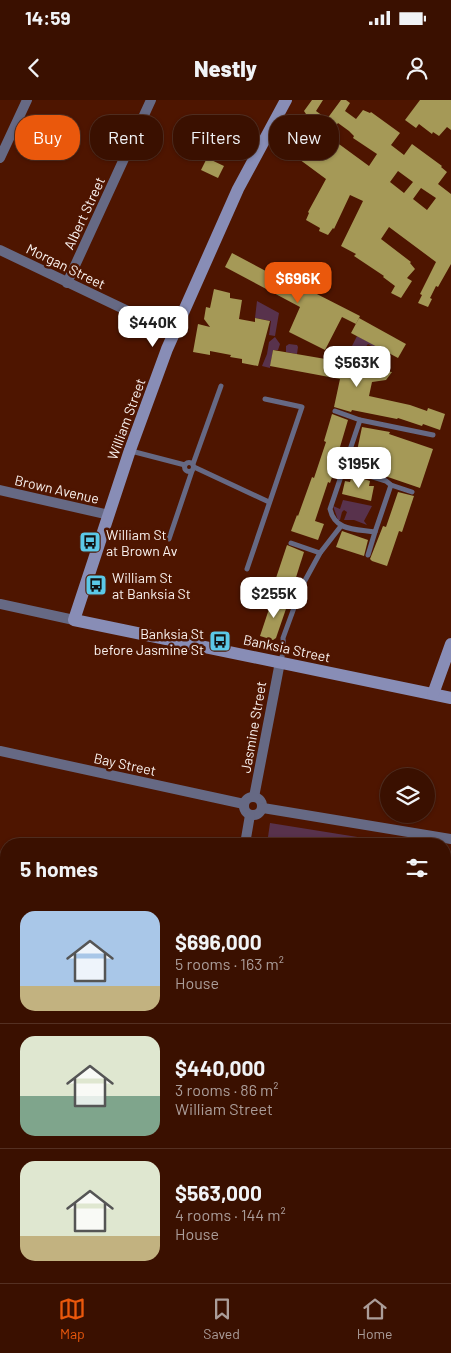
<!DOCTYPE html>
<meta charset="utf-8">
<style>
:root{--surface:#3a1000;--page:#451e0f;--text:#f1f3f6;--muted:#ab9d99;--line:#543022;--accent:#ea580c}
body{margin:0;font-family:Barlow,sans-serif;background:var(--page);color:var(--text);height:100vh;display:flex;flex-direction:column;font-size:19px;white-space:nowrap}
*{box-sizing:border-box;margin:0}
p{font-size:16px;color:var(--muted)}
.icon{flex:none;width:28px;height:28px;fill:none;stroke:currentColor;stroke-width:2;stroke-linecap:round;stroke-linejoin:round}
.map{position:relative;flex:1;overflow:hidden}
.details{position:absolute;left:0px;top:738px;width:451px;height:446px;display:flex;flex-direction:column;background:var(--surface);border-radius:20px 20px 0 0;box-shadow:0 1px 4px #0004,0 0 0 1px var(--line)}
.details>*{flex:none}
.top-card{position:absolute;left:15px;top:15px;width:421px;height:45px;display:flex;gap:10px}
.fabs{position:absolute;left:380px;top:668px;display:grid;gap:10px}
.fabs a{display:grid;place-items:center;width:55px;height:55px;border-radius:50%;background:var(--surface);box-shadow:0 1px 4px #0004,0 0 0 1px var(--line);font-size:25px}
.price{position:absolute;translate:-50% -42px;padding:0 11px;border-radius:10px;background:#fff;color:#222;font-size:16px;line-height:32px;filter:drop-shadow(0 1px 2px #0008)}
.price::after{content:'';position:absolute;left:50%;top:30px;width:15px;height:11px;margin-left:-8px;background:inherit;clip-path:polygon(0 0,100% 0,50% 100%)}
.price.selected{background:var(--accent);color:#fff}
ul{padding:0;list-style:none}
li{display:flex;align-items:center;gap:15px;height:125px;padding:0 20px}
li+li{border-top:1px solid var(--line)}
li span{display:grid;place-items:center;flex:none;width:140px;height:100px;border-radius:15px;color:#555}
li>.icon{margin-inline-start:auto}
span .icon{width:60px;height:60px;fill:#fffc;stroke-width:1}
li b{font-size:21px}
h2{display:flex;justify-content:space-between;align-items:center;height:60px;padding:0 20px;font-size:21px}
.pill{padding:0 18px;border-radius:20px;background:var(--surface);box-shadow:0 1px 4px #0004,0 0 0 1px var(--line);font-size:18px;line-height:45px}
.pill.selected{background:var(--accent);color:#fff}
.status{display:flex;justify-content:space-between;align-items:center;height:35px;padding:0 25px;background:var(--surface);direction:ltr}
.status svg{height:14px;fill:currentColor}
header{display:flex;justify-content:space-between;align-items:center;height:65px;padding:0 20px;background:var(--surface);font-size:22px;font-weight:800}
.tabs{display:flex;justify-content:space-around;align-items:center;height:70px;border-top:1px solid var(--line);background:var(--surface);font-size:14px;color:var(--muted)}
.tabs a{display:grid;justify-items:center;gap:2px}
.tabs .selected{color:var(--accent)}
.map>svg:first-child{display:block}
.green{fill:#58324c}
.building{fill:#a59957;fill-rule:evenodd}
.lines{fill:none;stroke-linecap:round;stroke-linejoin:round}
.path{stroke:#a28175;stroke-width:1;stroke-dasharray:2.5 4;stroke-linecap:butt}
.lane{stroke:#666984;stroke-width:5}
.street{stroke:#666984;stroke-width:10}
.secondary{stroke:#888db6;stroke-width:12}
.rail{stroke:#ae9085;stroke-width:2.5}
.labels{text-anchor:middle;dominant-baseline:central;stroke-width:5;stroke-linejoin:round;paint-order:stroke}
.street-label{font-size:14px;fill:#faf2ef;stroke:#4e1500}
.poi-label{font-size:14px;fill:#faf2ef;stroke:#4e1500;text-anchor:start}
</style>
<div class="status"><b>14:59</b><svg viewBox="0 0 49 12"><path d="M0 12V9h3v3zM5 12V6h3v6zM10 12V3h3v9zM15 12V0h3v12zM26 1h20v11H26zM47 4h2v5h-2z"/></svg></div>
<header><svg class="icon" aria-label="back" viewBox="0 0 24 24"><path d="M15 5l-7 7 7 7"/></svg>Nestly<svg class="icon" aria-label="person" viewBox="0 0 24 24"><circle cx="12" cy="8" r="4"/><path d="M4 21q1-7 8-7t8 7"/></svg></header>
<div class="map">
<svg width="451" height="1183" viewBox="0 0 451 1183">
<rect width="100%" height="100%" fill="#4e1500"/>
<!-- green -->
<g class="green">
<polygon points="257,201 279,213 275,236 269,235 271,221 255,218"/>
<polygon points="357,236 377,246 376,248 368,244 363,250 363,254 367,253 368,246 376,250 378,254 385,254 381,260 377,262 347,256"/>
<polygon points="275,237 280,244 278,250 273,250 270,268 262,266 267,254 269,242"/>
<polygon points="289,244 297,245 298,247 297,254 286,252 286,246"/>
<polygon points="343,400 372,406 364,421 367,425 354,420 344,420 347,412 344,410 342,412 340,420 338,420 333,406 340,409"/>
<polygon points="270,723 401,744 267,744"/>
<polygon points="445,751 451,752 451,990 445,988"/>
<polygon points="0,870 6,872 6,1050 0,1046"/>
<polygon points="0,1139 6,1148 6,1178 28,1178 33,1183 0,1183"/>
</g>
<!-- building -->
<g class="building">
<path d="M312,0H323L316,11L327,19L341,0H346L350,3L345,11L356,19L363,10L370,13L371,12L400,33L391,45L404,55L412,44L442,66L441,67L447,72L438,84L451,94V164L438,187L436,186L430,198L432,199L428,207L418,203L422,195L420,194L436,162L389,127L381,139L411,162L410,163L415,169L407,178L412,181L401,198L391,193L395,186L383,177L384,176L354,156L356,154L341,146L363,101L350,95L334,129L333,128L328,135L319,131L320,128L306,120L309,113L308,112L326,79L284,48L296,32L294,30L306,14L304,11ZM338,23L349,31L354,36L353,38L377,54L369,66L328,36ZM398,71L413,82L404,93L390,82ZM421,88L436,98L427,110L413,99Z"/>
<polygon points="420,0 451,0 451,30 447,27 439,36 433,32 432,34 419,24 416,28 405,20"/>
<polygon points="32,27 62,41 57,53 27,38"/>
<polygon points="207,58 224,66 218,78 201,70"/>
<polygon points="232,153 307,193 309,190 360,216 356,224 342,217 325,250 289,232 300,207 225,167"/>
<polygon points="214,189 230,193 230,198 242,200 239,219 255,222 255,218 270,221 258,266 242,263 242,259 230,257 231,255 210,251 210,255 193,252 198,224 210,227 204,219 206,207 210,208"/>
<polygon points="359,218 406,244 398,258 351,233"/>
<polygon points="273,250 343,262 339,264 392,272 386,280 372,282 369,296 410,305 427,311 428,308 445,314 440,330 423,324 422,326 398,318 397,319 352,310 351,312 334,307 340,279 270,266"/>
<polygon points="332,314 348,320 340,347 342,348 339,358 330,383 328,382 315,421 324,424 318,440 291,431 297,415 298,416 312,377 314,378 326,342 324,341"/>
<polygon points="362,327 390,332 389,334 433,349 420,388 385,376 386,374 372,372 350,365 354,351 357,351"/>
<polygon points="352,375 370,381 369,386 374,386 371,401 342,394 345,381 350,382"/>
<polygon points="398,392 414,396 402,432 399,431 387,466 372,461 370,459 383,426 386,427"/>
<polygon points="342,431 368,440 364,456 336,447"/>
<polygon points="287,445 304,452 292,490 274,484"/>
<polygon points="273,497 288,503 276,538 273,540 260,536"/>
</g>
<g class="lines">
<!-- path -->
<polyline class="path" points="328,1178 331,1183"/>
<!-- lane -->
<g class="lane">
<polyline points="335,311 360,320 433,335"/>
<path d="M360,320L330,409C335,431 355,429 375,432L391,385"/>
<polyline points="131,351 185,365"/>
<circle cx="189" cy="367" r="4.5"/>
<polyline points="193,364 221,286"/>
<polyline points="194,367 269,402"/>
<polyline points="344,368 386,381 391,385 412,392"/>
<polyline points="169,439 192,371"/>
<polyline points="291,443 320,453"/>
<polyline points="368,455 375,432"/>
<polyline points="247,469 302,307 265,299"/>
<polyline points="280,496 297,501"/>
<polyline points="280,562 284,551 283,538 302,486 320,453 341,426"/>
<polyline points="445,999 451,1000"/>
<polyline points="319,1183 320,1178"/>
<polyline points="364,1183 365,1178"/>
</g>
<!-- street -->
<g class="street">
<polyline points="0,58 27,0"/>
<polyline points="0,150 174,233"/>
<polyline points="67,183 151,0"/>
<polyline points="0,390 109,415"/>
<polyline points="0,504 74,520"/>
<polyline points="0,651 244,704"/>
<circle cx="253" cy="706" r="9"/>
<polyline points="254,697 280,562"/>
<polyline points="263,708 451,739"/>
<polyline points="245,744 250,715"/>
<polyline points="0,860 6,862"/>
<polyline points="430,1178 451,1182"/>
</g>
<!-- secondary -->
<g class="secondary">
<polyline points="286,0 238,89 167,249 130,350 74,520 451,598"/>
<polyline points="433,594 451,544"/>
</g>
<!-- rail -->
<g class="rail">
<polyline points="0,1090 6,1098"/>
<polyline points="0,1102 6,1111"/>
<polyline points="65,1178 70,1183"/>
</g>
</g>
<!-- icons -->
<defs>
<g id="bus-square" transform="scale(1.125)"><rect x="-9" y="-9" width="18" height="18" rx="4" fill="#5bc8e7" stroke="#4e1500"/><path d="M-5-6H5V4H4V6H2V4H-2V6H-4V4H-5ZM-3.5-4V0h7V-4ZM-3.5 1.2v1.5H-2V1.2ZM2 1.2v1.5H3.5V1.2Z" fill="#111"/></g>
</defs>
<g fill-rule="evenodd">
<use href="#bus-square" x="90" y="442"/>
<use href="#bus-square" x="96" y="485"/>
<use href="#bus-square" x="220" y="541"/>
</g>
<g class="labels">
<!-- street labels -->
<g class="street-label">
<text transform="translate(84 113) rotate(-65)">Albert Street</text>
<text transform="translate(66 166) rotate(26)">Morgan Street</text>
<text transform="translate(126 319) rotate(-70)">William Street</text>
<text transform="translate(57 389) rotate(13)">Brown Avenue</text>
<text transform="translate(287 548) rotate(12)">Banksia Street</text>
<text transform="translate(253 627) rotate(-80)">Jasmine Street</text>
<text transform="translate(125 664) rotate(12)">Bay Street</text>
</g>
<!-- poi labels -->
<g class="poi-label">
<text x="106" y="434">William St<tspan x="106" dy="16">at Brown Av</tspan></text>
<text x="112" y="477">William St<tspan x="112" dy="16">at Banksia St</tspan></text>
<text x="204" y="533" text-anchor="end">Banksia St<tspan x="204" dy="16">before Jasmine St</tspan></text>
</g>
</g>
</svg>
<div class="fabs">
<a><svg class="icon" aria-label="layers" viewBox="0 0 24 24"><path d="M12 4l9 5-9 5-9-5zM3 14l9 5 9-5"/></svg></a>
</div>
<b class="price selected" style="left:298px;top:204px">$696K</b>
<b class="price" style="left:153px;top:248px">$440K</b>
<b class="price" style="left:357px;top:288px">$563K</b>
<b class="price" style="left:359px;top:389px">$195K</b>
<b class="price" style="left:274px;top:519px">$255K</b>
<div class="top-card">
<a class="pill selected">Buy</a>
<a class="pill">Rent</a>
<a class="pill">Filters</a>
<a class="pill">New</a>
</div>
<section class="details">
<h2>5 homes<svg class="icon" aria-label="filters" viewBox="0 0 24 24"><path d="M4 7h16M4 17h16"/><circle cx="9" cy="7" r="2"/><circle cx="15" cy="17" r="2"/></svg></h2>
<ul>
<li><span style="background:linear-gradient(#a9c7e8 75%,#c2b280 0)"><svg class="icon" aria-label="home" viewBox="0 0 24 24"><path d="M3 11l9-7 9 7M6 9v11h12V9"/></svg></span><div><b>$696,000</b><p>5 rooms · 163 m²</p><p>House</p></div></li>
<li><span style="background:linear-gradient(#dfe7d0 60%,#7fa58c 0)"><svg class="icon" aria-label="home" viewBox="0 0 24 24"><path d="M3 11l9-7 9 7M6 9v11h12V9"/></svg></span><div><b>$440,000</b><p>3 rooms · 86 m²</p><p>William Street</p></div></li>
<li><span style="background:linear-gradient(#dfe7d0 75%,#c2b280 0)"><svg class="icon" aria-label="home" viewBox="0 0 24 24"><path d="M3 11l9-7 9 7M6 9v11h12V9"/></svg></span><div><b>$563,000</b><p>4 rooms · 144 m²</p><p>House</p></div></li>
</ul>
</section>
</div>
<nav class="tabs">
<a class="selected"><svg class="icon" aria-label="map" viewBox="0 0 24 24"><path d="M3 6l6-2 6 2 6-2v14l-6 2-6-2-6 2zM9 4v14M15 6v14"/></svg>Map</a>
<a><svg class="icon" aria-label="saved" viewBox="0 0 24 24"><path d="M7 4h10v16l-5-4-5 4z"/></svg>Saved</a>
<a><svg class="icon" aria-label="home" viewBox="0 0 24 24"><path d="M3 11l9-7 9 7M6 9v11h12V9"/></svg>Home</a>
</nav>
